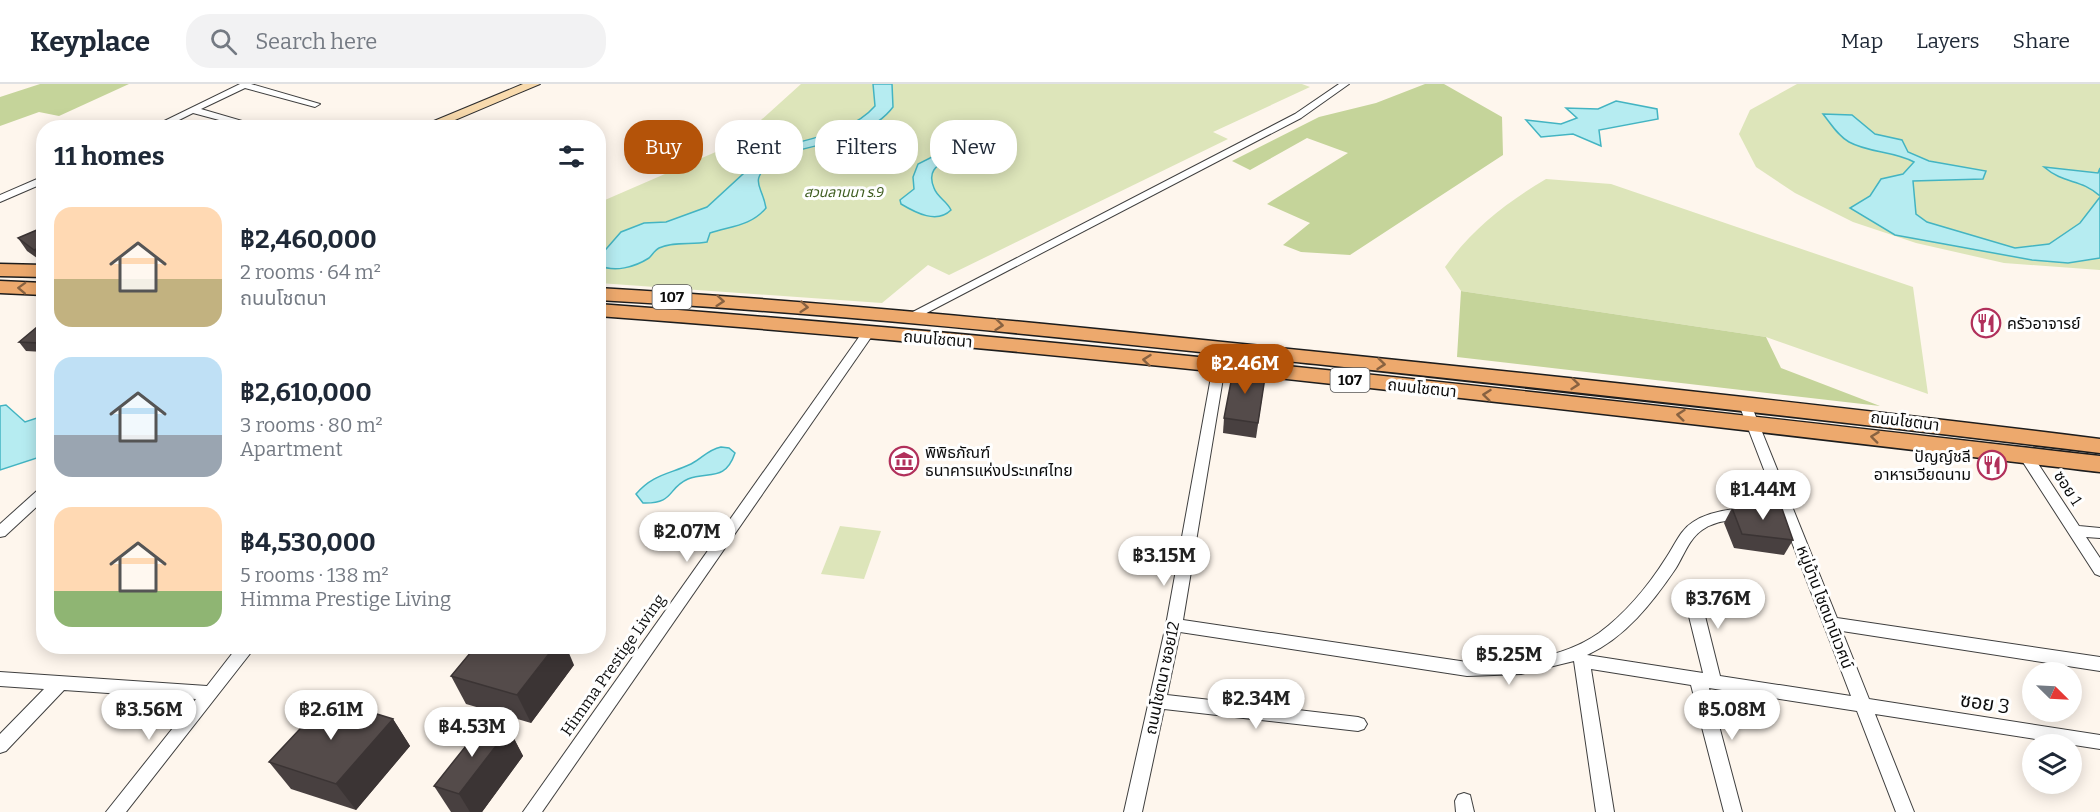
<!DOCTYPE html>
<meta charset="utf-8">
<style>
:root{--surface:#fff;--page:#f2f2f3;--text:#1f2937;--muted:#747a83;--line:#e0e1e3;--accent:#b45309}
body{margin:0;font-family:Bitter,"Noto Sans Thai",serif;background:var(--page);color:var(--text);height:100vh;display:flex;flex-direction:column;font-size:22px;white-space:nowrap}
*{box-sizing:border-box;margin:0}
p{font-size:20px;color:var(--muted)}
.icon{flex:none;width:33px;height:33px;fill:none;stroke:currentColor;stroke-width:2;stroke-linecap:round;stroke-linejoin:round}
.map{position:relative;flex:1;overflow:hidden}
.panel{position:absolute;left:36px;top:36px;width:570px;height:534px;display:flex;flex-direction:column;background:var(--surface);border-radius:24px;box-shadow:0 3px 15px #0003}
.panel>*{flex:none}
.top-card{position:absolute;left:624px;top:36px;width:570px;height:54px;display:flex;gap:12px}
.needle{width:39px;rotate:114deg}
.fabs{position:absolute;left:2022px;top:578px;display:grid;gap:12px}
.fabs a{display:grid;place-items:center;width:60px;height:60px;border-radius:50%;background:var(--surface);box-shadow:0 3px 15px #0003;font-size:30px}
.price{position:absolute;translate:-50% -51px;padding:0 14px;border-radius:21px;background:#fff;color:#222;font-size:20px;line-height:39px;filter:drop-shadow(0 2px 3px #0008)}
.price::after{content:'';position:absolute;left:50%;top:36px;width:18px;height:14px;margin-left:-9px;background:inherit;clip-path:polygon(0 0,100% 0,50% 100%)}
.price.on{background:var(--accent);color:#fff}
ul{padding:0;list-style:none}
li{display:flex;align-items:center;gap:18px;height:150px;padding:0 18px}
li span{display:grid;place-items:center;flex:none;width:168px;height:120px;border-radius:18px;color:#555}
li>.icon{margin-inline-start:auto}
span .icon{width:72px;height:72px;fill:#fffc;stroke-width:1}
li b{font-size:26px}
h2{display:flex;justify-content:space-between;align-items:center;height:72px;padding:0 18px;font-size:26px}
.tag{padding:0 21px;border-radius:24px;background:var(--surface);box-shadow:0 3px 15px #0003;font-size:21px;line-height:54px}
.tag.on{background:var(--accent);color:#fff}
header{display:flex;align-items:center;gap:36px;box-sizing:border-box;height:84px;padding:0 30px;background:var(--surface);border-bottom:2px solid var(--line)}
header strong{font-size:28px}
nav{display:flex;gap:33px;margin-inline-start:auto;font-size:21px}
.search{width:420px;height:54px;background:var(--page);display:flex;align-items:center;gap:15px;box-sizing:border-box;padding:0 21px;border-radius:24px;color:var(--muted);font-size:22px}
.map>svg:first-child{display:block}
.green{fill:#dde5ba}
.forest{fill:#c5d49a}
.water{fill:#b6ecf1;stroke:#43b4c2;stroke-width:1.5}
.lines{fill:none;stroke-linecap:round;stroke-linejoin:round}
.minor-casing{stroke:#3f3f3f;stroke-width:2}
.secondary-casing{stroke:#2e2e2e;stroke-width:2}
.primary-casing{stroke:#1d1d1d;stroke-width:3}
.minor{fill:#fff;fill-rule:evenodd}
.secondary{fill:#f8daad;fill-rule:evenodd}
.primary{fill:#eda96d;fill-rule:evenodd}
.wall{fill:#484040}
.shaded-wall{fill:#3b3434}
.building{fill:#544b4a;stroke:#3b3434;stroke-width:1.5}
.oneway{stroke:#886241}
.labels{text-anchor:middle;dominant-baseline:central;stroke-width:6;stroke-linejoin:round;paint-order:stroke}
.far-park-label{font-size:14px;font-style:italic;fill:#405e22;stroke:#fff}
.shield{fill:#fff;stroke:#555;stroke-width:1.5}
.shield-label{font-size:15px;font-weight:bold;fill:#0c0c0c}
.poi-label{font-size:16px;fill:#0c0c0c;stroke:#fff;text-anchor:start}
.street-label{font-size:16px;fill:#0c0c0c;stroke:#fff}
.near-street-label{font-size:20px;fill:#0c0c0c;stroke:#fff}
</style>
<header>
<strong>Keyplace</strong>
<div class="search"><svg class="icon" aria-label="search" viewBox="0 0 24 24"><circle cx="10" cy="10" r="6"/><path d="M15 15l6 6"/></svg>Search here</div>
<nav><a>Map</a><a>Layers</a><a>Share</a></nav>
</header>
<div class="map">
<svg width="2100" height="728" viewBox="0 0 2100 728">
<rect width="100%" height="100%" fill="#fef6ed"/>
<!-- green -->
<g class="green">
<polygon points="801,0 1302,0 1310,3 1213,48 1228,55 949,191 928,181 882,219 599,199 598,119 718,67 750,46"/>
<polygon points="1797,0 2100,0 2100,186 2004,179 1916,159 1853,138 1795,109 1756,83 1739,50 1750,26"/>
<path d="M1546,95L1611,100L1913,203L1928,310L1766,253L1461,207L1445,183C1472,145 1506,119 1546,95Z"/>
<polygon points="840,442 881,447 864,495 821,490"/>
</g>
<!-- forest -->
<g class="forest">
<polygon points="40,0 129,0 59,32 39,28 0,42 0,13"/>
<polygon points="1425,0 1444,0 1502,33 1503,71 1350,171 1301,168 1283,161 1310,139 1267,120 1348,69 1307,54 1250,86 1232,77 1319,33 1376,19"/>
<polygon points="1461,207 1766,253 1781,284 1880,322 1457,273"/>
</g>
<!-- water -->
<g class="water">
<path d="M873,0H892L893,23C870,54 817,60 781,71L771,66C804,55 851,50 875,22Z"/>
<polygon points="1616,17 1657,25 1658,35 1599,46 1601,62 1573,50 1541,53 1526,36 1561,40 1577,34 1566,24 1598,25"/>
<path d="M1823,30L1852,31L1875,50L1902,56L1908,68L1929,77L1986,87L1983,95L1913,97L1916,130L1927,138L2015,164L2049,160L2080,139L2100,113V174L2068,179L2032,176L1895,151L1850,124L1870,112L1881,95L1903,90L1914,78C1894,67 1869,69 1849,58C1838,52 1831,40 1823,30Z"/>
<path d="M950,69L1002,70L1000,75C980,75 919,68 934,104C937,113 947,117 951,126C937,140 916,129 901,120L900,116L914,105L913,93L918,80L938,70Z"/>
<path d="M762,70L771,75C749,102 761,97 766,124C751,142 731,142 710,149L707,158C692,161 673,157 659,164C655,166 652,171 649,174C635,183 614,189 599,181L600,172L621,148L644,139L666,138L707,123L744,89L747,79Z"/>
<path d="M2044,83L2098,89L2100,84V112C2080,94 2065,101 2044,83Z"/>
<polygon points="6,321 25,338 43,332 43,372 0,386 0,322"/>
<path d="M721,363L729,364L735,369C725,398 709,387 688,395C667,404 675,420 643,419L636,410C653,390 670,390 691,380C703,374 707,366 721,363Z"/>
</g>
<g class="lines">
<!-- minor casing -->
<g class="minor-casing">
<g id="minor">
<polygon points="240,0 251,0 320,20 315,23 245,4 201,25 266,44 249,44 193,29 163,44 150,44"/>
<polygon points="1339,0 1349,0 1301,34 915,235 907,235 905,232 1295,30"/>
<polygon points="44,92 44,99 0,118 0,111"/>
<polygon points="868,245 874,249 542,728 523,728 864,246"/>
<path d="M1219,278L1225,282L1183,536L1467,578C1513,579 1560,576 1599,549C1625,530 1649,501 1666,474C1675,461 1680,446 1693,438C1708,428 1729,425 1746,424L1751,425L1753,429L1751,433C1734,437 1717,435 1702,446C1689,455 1684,471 1676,484C1653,518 1625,554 1587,571L1703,589L1682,504L1685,500L1690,498L1695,500L1698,504L1720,592L1851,612L1738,318L1744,314L1750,318L1837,534L2100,573V587L1842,547L1869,615L2100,651V665L1875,630L1914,728H1896L1857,627L1709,604L1742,728H1724L1691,601L1591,585L1614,728H1596L1574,577L1521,590L1467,592L1180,548L1167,611L1358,633L1364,635L1367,640L1364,645L1358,647L1164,625L1142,728H1124L1166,541L1213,282Z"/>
<polygon points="2026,367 2031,369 2079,442 2100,444 2100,454 2086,453 2100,474 2100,492 2095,490 2019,372"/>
<polygon points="44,403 44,416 5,452 0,453 0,440 39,405"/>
<polygon points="238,562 256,562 126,728 106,728 196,615 64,606 6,667 0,669 0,650 44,605 0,602 0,588 207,602"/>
<polygon points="1464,709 1470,711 1474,728 1456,728 1455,717 1458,711"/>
</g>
</g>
<!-- secondary casing -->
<g class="secondary-casing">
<polygon id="secondary" points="523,0 540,0 436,44 417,44"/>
</g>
<!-- primary casing -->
<g class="primary-casing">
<g id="primary">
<polygon points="0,180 44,181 44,193 0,192"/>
<polygon points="0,197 44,199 44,211 0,209"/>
<path d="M598,204C836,218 1072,242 1309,267C1573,294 1837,322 2100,355V369C1839,337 1578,308 1316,280C1077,255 838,229 598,216Z"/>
<path d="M598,220C1100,257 1600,315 2100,372V388C1600,329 1100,269 598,232Z"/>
</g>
</g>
<!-- minor -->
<use href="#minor" class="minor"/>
<!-- secondary -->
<use href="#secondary" class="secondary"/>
<!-- primary -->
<use href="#primary" class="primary"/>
</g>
<!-- wall -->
<g class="wall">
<polygon points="44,143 44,179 27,167 18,154"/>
<polygon points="44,244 44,268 26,267 19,258"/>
<polygon points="1266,287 1256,354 1223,349 1224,334"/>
<polygon points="1732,424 1793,456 1784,471 1734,464 1724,439"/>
<polygon points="574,581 531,639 466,620 451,592"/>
<polygon points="393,635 410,662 356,726 291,705 269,678"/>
<polygon points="509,645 523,672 482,728 451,728 434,702"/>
</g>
<!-- shaded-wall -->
<g class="shaded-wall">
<polygon points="44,162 44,179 43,179 34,166"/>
<polygon points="44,255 44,266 38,259"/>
<polygon points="555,562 566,562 574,581 531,639 517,611"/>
<polygon points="393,635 410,662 356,726 336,700"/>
<polygon points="509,645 523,672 482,728 470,728 459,710"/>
</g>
<!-- building -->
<g class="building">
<polygon points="44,143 44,162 34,166 18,154"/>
<polygon points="37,243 44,244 44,255 38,259 19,258"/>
<polygon points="1234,282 1266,287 1258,339 1224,334"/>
<polygon points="1780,419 1793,456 1742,450 1732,424"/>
<polygon points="476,562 555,562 517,611 451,592"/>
<polygon points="328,615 393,635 336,700 269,678"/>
<polygon points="485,638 509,645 459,710 434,702"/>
</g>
<!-- one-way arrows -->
<defs><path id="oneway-chevron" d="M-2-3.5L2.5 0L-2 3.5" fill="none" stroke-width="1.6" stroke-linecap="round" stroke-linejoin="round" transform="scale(1.5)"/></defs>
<g class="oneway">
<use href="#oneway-chevron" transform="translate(22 204) rotate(-178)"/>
<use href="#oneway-chevron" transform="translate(720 217) rotate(5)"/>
<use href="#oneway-chevron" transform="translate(804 223) rotate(5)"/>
<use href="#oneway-chevron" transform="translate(999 241) rotate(6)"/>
<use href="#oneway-chevron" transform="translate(1147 276) rotate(-174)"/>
<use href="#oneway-chevron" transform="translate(1381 280) rotate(6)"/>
<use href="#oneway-chevron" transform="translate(1575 300) rotate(6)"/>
<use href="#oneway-chevron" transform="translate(1487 311) rotate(-174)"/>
<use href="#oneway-chevron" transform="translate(1681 331) rotate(-174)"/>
<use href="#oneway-chevron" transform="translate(1875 353) rotate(-173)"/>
</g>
<!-- icons -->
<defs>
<g id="restaurant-ring" transform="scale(1.5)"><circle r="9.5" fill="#fff" stroke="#b1305b" stroke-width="1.5"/><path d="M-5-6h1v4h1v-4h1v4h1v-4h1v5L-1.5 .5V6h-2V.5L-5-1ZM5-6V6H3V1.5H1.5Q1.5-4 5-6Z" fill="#b1305b"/></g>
<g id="museum-ring" transform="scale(1.5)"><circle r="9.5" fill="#fff" stroke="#b1305b" stroke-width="1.5"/><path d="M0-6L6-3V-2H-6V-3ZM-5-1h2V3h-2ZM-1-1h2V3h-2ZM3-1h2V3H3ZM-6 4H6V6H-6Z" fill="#b1305b"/></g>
</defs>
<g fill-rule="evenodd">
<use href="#restaurant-ring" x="1986" y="239"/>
<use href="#museum-ring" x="904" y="377"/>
<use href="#restaurant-ring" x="1992" y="381"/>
</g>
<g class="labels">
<!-- far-park labels -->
<g class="far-park-label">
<text x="844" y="108">สวนลานนา ร.9</text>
</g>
<!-- shield labels -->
<g class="shield">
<rect x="652.5" y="201" width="39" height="24" rx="4.5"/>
<rect x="1330.5" y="284" width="39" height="24" rx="4.5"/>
</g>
<g class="shield-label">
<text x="672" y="213">107</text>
<text x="1350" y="296">107</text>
</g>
<!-- poi labels -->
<g class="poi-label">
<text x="2007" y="239">ครัวอาจารย์</text>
<text x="925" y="368">พิพิธภัณฑ์<tspan x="925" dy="18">ธนาคารแห่งประเทศไทย</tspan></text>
<text x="1971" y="372" text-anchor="end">ปัญญ์ชลี<tspan x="1971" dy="18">อาหารเวียดนาม</tspan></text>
</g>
<!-- street labels -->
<g class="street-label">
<text transform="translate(938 255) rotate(5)">ถนนโชตนา</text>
<text transform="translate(1422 304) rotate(6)">ถนนโชตนา</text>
<text transform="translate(1905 337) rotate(7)">ถนนโชตนา</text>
<text transform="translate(2068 404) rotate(57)">ซอย 1</text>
<text transform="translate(1825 523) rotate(69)">หมู่บ้าน โชตนานิเวศน์</text>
<text transform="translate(613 581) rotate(-55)">Himma Prestige Living</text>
<text transform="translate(1162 594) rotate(-78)">ถนนโชตนา ซอย12</text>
</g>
<!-- near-street labels -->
<g class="near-street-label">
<text transform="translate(1985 619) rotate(9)">ซอย 3</text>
</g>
</g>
</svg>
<div class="fabs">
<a><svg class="needle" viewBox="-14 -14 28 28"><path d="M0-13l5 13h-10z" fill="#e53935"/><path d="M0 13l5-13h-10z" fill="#747a83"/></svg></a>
<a><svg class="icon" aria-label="layers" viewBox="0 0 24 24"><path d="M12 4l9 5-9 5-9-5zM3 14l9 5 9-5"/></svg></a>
</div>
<b class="price on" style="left:1245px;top:311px">฿2.46M</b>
<b class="price" style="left:1763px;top:437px">฿1.44M</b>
<b class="price" style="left:687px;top:479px">฿2.07M</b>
<b class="price" style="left:1164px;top:503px">฿3.15M</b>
<b class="price" style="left:1718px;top:546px">฿3.76M</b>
<b class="price" style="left:1509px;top:602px">฿5.25M</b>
<b class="price" style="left:1256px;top:646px">฿2.34M</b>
<b class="price" style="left:149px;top:657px">฿3.56M</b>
<b class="price" style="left:331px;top:657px">฿2.61M</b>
<b class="price" style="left:1732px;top:657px">฿5.08M</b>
<b class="price" style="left:472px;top:674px">฿4.53M</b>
<div class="top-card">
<a class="tag on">Buy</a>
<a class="tag">Rent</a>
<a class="tag">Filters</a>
<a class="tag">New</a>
</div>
<section class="panel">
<h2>11 homes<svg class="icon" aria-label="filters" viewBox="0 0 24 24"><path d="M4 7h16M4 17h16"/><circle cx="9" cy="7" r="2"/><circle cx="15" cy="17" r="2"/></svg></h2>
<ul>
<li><span style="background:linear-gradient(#ffd9b3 60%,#c2b280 0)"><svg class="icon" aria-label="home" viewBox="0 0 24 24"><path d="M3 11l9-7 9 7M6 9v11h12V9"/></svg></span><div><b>฿2,460,000</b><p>2 rooms · 64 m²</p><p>ถนนโชตนา</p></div></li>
<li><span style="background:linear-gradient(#bfe0f5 65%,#9aa5b1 0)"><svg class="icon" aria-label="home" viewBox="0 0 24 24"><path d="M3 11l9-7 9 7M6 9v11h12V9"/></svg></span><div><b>฿2,610,000</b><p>3 rooms · 80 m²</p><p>Apartment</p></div></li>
<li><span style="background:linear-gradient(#ffd9b3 70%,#8fb573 0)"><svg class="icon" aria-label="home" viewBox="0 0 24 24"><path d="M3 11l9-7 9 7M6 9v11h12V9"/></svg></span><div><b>฿4,530,000</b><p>5 rooms · 138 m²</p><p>Himma Prestige Living</p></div></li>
</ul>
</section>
</div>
